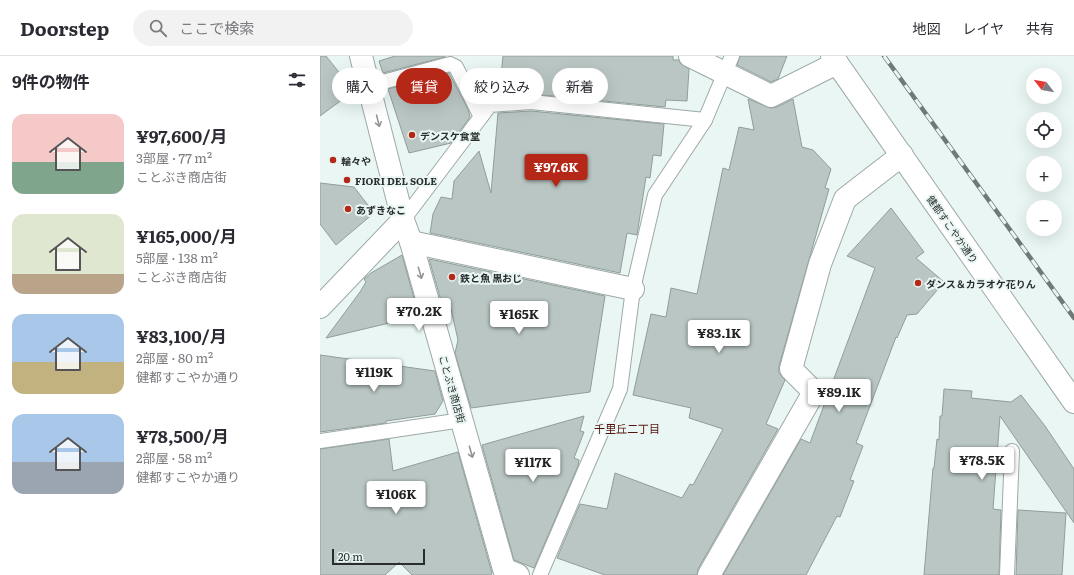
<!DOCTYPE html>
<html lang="ja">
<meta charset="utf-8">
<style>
:root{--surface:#fff;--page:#f2f2f3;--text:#2b2b33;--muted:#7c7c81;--line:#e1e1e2;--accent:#b52818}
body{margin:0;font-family:Literata,"Noto Sans JP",serif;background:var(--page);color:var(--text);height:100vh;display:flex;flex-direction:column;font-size:15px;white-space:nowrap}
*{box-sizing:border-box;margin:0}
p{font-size:13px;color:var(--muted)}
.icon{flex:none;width:22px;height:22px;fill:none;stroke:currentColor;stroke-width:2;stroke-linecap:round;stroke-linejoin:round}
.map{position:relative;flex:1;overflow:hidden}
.side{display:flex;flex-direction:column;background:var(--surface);width:320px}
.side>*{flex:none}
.banner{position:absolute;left:12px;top:12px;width:380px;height:36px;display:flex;gap:8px}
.needle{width:26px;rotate:301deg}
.fabs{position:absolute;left:706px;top:12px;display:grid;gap:8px}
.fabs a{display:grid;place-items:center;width:36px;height:36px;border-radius:50%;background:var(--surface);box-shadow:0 4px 16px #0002;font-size:20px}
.scale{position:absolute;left:12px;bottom:10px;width:93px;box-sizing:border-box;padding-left:4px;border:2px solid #292e2d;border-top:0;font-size:11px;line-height:14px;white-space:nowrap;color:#292e2d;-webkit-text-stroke:3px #e9f6f3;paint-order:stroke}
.price{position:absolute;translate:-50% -34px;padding:0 9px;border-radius:4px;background:#fff;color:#222;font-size:13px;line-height:26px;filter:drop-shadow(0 1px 2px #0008)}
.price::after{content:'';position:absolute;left:50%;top:24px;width:12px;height:9px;margin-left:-6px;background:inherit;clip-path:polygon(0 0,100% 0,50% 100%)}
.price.selected{background:var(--accent);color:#fff}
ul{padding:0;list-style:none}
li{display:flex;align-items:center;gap:12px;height:100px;padding:0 12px}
li span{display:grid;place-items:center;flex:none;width:112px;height:80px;border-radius:12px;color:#555}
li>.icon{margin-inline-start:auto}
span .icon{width:48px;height:48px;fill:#fffc;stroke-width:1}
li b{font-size:17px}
h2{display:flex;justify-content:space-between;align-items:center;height:48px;padding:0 12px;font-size:17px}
.tag{padding:0 14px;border-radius:18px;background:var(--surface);box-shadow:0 4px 16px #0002;font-size:14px;line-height:36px}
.tag.selected{background:var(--accent);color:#fff}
header{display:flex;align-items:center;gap:24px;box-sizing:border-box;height:56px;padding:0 20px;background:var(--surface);border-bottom:1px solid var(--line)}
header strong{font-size:19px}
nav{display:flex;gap:22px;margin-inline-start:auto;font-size:14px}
.search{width:280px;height:36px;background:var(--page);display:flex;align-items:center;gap:10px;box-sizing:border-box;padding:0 14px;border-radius:22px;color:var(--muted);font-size:15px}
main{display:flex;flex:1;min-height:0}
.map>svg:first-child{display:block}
.building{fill:#b9c6c3;stroke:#919d9b}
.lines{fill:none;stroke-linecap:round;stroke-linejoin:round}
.service-casing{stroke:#9da9a6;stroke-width:16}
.minor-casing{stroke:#9da9a6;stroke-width:24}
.tertiary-casing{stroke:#9da9a6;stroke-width:24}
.service{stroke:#fff;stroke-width:14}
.minor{stroke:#fff;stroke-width:22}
.tertiary{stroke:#fff;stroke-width:22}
.rail-casing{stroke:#717977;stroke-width:4.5}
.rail{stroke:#e9f6f3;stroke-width:3;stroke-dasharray:9;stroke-linecap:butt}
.oneway{stroke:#949696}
.poi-dot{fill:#b52818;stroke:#e9f6f3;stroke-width:1.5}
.labels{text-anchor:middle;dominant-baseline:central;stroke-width:4;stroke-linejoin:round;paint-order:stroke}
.poi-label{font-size:10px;font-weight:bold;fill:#292e2d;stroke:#e9f6f3;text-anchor:start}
.street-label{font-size:10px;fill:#292e2d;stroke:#e9f6f3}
.neighbourhood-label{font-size:11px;fill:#57140c;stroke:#e9f6f3}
</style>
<header>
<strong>Doorstep</strong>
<div class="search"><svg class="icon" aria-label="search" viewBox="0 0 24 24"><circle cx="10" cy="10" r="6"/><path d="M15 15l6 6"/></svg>ここで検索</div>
<nav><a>地図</a><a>レイヤ</a><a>共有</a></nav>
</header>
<main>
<section class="side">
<h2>9件の物件<svg class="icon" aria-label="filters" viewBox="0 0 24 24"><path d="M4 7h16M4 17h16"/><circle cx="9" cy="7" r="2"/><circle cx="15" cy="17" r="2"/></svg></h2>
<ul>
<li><span style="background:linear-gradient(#f6c9c9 60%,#7fa58c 0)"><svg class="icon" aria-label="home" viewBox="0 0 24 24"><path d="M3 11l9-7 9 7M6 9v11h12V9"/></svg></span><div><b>¥97,600/月</b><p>3部屋 · 77 m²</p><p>ことぶき商店街</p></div></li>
<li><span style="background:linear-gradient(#dfe7d0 75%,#b9a48a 0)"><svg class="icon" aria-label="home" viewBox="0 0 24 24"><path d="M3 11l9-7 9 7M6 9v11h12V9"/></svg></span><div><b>¥165,000/月</b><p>5部屋 · 138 m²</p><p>ことぶき商店街</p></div></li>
<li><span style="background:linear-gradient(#a9c7e8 60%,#c2b280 0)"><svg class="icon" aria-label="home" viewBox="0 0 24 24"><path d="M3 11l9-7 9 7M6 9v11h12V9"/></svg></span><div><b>¥83,100/月</b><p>2部屋 · 80 m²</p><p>健都すこやか通り</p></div></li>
<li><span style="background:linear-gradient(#a9c7e8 60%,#9aa5b1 0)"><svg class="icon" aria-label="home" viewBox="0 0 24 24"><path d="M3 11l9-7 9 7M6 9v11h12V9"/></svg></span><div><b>¥78,500/月</b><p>2部屋 · 58 m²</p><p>健都すこやか通り</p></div></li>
</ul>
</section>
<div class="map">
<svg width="754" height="519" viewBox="0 0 754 519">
<rect width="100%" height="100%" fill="#e9f6f3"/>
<!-- building -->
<g class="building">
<polygon points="0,0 6,0 34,35 0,60"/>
<polygon points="75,0 125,0 125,1 63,17 59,5"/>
<polygon points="183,0 353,0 353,4 359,4 360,7 369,13 367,45 346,44 345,51 212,38 179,40"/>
<polygon points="420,0 467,0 458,23 451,26 417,9"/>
<polygon points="129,17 148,53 150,61 131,87 89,97 68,33"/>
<polygon points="428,43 451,52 457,51 473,43 482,91 493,94 511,113 505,132 509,133 459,310 459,317 465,324 446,368 458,373 378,513 377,519 285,519 237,502 260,448 287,453 295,417 362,442 370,428 373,429 403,373 369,362 371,352 313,339 331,258 346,261 351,232 377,238 403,112 409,114 419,71 434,74"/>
<polygon points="211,55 344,68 341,100 333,99 330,122 326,121 317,179 307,177 300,217 110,177 113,158 121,141 132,143 134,125 159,95 171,137 178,57"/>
<polygon points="0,127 34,131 54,157 16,189 0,168"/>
<polygon points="571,152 604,196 596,202 624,226 597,258 587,259 577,282 576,281 536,387 543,390 530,424 534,425 520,461 517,460 486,519 403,519 481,383 490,387 555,212 527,200"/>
<polygon points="82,199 99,260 6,282 40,236 46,226 44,223 51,217"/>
<polygon points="109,203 285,240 270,336 151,352 135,297 138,284 131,253 124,255"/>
<polygon points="0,299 115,315 123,345 115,358 66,365 66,367 0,376"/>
<polygon points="624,333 652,335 651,342 691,346 701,339 725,370 754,413 754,467 680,360 673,453 681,454 679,519 604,519 613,412 614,412 617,383 619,384 620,360 622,360"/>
<polygon points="264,360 260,375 264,376 254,402 259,404 258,410 214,512 194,504 162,389"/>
<polygon points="69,383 73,415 138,396 172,517 171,519 92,519 79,506 65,519 0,519 0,393"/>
<polygon points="698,454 746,457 742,519 696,519"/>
</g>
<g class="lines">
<!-- service casing -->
<g class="service-casing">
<g id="service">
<polyline points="48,30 130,8 136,11 161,61"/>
<polyline points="83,164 170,49 211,46 385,64"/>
<polyline points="0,385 142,364"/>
<polyline points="220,519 300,333 313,233 335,139 385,64 412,0"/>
<polyline points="687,519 692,395"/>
</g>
</g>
<!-- minor casing -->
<g class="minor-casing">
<g id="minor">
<polyline points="41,0 83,164 91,186 184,513 198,519"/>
<polyline points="370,0 451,40 517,7"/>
<polyline points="91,186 313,233"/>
<polyline points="0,251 83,164"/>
<polyline points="389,519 494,336 471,313 500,208 525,143 582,99"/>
</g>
</g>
<!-- tertiary casing -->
<g class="tertiary-casing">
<polyline id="tertiary" points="512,0 754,346"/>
</g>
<!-- service -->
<use href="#service" class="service"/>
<!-- minor -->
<use href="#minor" class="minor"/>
<!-- tertiary -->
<use href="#tertiary" class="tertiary"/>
<!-- rail casing -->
<g class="rail-casing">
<polyline id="rail" points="564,0 754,262"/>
</g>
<!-- rail -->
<use href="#rail" class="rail"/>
</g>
<!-- one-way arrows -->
<defs><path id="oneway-shaft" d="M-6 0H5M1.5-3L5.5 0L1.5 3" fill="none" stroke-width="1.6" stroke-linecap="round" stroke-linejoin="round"/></defs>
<g class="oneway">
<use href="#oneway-shaft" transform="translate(58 65) rotate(76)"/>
<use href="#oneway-shaft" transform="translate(100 217) rotate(74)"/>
<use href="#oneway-shaft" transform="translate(151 396) rotate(74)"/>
</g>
<!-- markers -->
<g class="poi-dot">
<circle cx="92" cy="79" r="4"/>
<circle cx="13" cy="104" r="4"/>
<circle cx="27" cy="124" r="4"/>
<circle cx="28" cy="153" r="4"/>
<circle cx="132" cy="221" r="4"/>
<circle cx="598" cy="227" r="4"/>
</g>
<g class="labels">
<!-- poi labels -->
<g class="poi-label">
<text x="100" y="79">デンスケ食堂</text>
<text x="21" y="104">輪々や</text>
<text x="35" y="124">FIORI DEL SOLE</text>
<text x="36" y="153">あずきなこ</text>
<text x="140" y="221">鉄と魚 黒おじ</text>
<text x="606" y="227">ダンス＆カラオケ花りん</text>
</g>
<!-- street labels -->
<g class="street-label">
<text transform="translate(633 173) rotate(55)">健都すこやか通り</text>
<text transform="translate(133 333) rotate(74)">ことぶき商店街</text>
</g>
<!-- neighbourhood labels -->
<g class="neighbourhood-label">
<text x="307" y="372">千里丘二丁目</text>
</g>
</g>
</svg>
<div class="fabs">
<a><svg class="needle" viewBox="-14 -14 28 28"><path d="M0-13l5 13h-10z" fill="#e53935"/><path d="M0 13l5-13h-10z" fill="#7c7c81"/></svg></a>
<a><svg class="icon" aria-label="locate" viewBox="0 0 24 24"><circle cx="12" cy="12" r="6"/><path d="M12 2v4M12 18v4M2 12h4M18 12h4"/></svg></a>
<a>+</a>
<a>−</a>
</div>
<div class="scale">20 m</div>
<b class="price selected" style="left:236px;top:132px">¥97.6K</b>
<b class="price" style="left:99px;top:276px">¥70.2K</b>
<b class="price" style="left:199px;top:279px">¥165K</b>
<b class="price" style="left:399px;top:298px">¥83.1K</b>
<b class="price" style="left:54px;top:337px">¥119K</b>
<b class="price" style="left:519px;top:357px">¥89.1K</b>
<b class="price" style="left:662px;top:425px">¥78.5K</b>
<b class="price" style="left:213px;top:427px">¥117K</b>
<b class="price" style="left:76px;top:459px">¥106K</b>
<div class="banner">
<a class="tag">購入</a>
<a class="tag selected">賃貸</a>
<a class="tag">絞り込み</a>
<a class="tag">新着</a>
</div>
</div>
</main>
